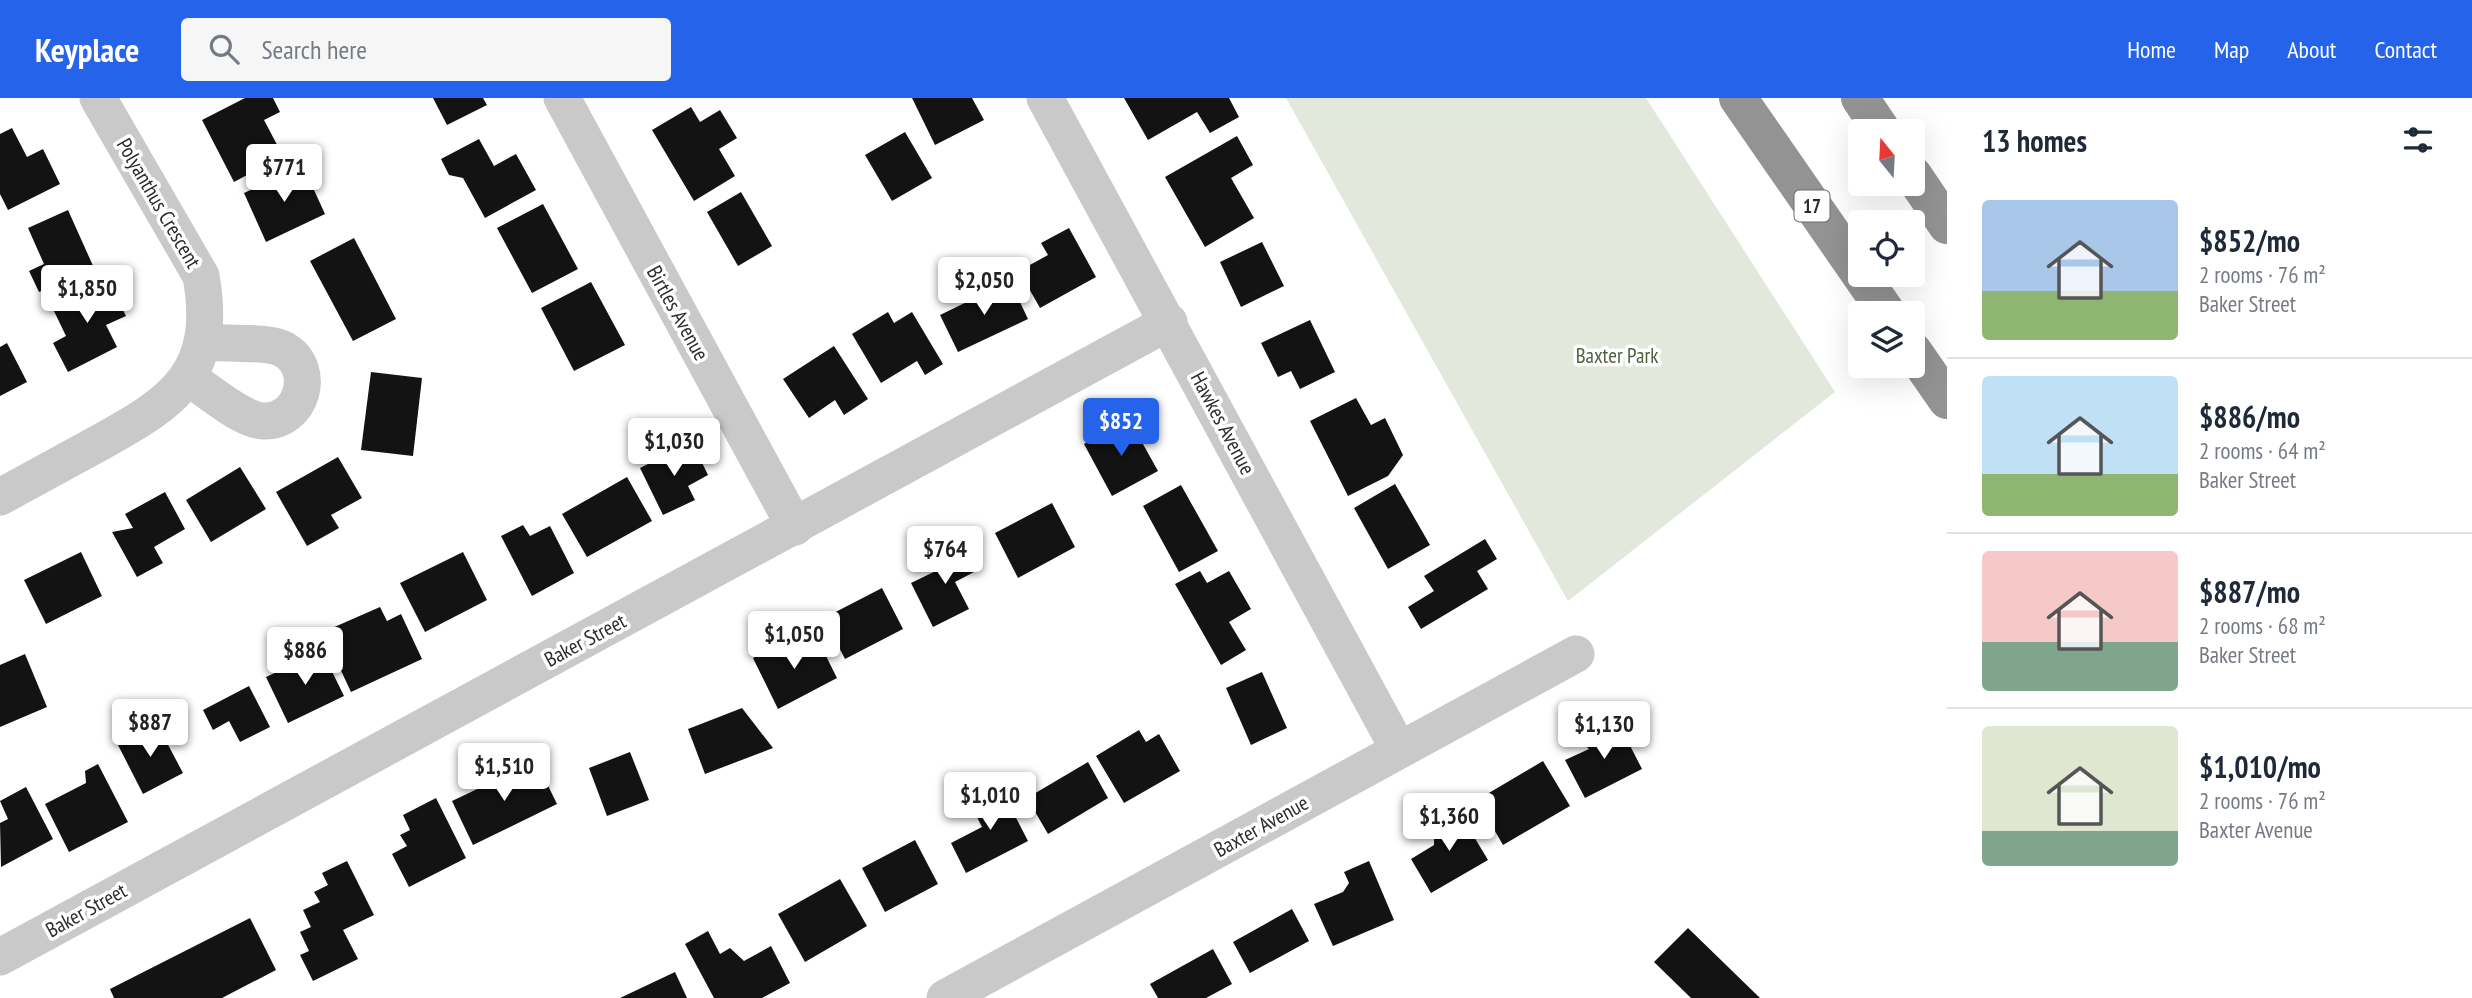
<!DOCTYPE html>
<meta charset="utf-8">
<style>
:root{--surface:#fff;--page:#f6f6f7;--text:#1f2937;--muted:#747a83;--line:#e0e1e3;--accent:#2563eb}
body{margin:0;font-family:"PT Sans Narrow",sans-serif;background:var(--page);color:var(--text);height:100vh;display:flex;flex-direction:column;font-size:26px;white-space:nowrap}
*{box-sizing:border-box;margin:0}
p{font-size:23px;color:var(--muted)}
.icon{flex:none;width:38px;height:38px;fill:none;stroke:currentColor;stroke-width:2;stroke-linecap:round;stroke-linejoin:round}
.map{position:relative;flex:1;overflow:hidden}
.drawer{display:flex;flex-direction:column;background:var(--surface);width:525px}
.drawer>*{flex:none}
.needle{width:46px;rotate:342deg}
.tools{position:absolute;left:1848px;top:21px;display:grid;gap:14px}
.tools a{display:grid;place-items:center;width:77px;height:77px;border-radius:7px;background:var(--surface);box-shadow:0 7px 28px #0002;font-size:35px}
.price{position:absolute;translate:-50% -60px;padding:0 16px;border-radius:7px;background:#fff;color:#222;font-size:23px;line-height:46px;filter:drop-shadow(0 2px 4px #0008)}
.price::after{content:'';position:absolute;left:50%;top:42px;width:21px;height:16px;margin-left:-10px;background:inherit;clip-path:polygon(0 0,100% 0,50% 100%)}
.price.on{background:var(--accent);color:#fff}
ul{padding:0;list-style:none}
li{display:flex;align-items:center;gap:21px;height:175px;padding:0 35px}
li+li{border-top:2px solid var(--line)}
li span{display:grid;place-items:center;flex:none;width:196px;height:140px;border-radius:7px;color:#555}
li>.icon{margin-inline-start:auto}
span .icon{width:84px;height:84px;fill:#fffc;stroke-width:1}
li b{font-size:30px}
h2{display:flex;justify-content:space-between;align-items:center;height:84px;padding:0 35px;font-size:30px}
header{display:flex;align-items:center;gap:42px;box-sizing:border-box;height:98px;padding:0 35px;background:var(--accent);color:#fff}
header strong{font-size:33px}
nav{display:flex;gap:38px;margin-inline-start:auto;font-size:24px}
.search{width:490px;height:63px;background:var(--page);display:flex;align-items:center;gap:18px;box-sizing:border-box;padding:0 24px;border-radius:7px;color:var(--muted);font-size:26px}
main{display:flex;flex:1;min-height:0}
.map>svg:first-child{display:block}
.green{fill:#e2e8db}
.building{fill:#131313}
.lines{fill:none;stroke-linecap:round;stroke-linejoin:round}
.minor{stroke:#c9c9c9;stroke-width:37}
.highway{stroke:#939393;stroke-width:38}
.labels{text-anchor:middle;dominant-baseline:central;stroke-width:7;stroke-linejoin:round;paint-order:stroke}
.shield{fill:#fff;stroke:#6b6b6b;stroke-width:2}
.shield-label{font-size:19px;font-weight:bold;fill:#2c2c2c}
.street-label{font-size:21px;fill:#2c2c2c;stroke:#fff}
.park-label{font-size:21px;fill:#4e613f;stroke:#fff}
</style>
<header>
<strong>Keyplace</strong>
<div class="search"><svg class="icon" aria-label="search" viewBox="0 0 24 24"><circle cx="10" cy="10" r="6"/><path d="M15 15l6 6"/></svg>Search here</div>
<nav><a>Home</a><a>Map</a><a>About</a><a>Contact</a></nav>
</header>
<main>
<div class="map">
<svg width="1947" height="900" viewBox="0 0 1947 900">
<rect width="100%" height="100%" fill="#fff"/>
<!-- green -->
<polygon class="green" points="1286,0 1646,0 1835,294 1568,503"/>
<!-- building -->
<g class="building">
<polygon points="245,0 273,0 280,14 264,22 283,58 234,84 202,22"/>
<polygon points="433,0 483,0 487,7 447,27"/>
<polygon points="912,0 972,0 984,22 935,47"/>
<polygon points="1124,0 1229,0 1239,19 1210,35 1197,14 1148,42"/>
<polygon points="691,9 700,24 720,12 737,40 719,51 735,78 694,103 652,32"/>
<polygon points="12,30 27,59 43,51 60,86 8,112 0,96 0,36"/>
<polygon points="905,34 932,80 892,103 865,57"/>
<polygon points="1237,38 1253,67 1231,80 1254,120 1205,149 1165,79"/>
<polygon points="479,41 494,68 516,56 536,92 485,120 463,80 449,77 441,61"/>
<polygon points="303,68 325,116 266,144 244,95"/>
<polygon points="741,94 772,148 738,168 707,114"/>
<polygon points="543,106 578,171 532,195 497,130"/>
<polygon points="68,112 94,170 39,194 29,173 44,166 28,130"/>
<polygon points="1069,130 1096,179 1040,210 1019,173 1048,157 1041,145"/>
<polygon points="354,140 396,221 353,243 310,163"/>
<polygon points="1262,144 1284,188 1241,209 1220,164"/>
<polygon points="107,181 126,218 106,227 117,249 68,274 53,245 66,238 52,209"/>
<polygon points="1010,183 1028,221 958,254 940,217"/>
<polygon points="591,184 625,247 574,273 541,210"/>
<polygon points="888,214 894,225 912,214 943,266 925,277 917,263 881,285 852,236"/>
<polygon points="1310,222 1335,274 1300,291 1291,273 1278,279 1261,245"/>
<polygon points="7,245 27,284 0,298 0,249"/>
<polygon points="834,248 868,301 844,317 835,302 809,320 783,281"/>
<polygon points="371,274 422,280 413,358 361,352"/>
<polygon points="1356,300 1371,327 1385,320 1403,357 1388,378 1348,398 1310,323"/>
<polygon points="1129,321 1158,373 1112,398 1084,346"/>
<polygon points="692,344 708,377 688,388 695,402 663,417 640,370"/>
<polygon points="338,359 362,400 331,417 339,430 307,448 276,394"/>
<polygon points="240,369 266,411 211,444 186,402"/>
<polygon points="627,379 652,423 587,459 562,416"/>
<polygon points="1395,386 1430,447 1388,471 1354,410"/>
<polygon points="1181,387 1218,453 1179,474 1143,408"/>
<polygon points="165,394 185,431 154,449 163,465 137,479 112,434 133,430 125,416"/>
<polygon points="1052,405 1075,449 1018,480 995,435"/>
<polygon points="523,427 530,438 550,428 574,475 532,498 501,438"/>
<polygon points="958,441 974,474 955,484 969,511 933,529 911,485 946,468 937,452"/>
<polygon points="1485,441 1497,461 1477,473 1488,491 1421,531 1408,509 1434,493 1424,478"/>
<polygon points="81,454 102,498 46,526 24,482"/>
<polygon points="463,454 487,502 425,534 400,485"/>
<polygon points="1200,473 1207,485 1229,473 1251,511 1229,524 1246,552 1221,567 1175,486"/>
<polygon points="882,490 903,531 845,561 824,520"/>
<polygon points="380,509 387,523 401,516 422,561 351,594 323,534"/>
<polygon points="788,542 795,555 818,542 837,580 778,611 753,560"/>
<polygon points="322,553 344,598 288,625 266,579"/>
<polygon points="25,556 47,609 0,629 0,567"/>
<polygon points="1262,574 1287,630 1251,647 1226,590"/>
<polygon points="249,588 270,629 240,644 229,623 213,632 203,612"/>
<polygon points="742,610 773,650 705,676 688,631"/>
<polygon points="1618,624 1642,671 1585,700 1565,662 1589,651 1580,643"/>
<polygon points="157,626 183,675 143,696 118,647"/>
<polygon points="1139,632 1146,644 1159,636 1180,673 1124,705 1096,658"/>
<polygon points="630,654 649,702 607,718 589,670"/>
<polygon points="536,663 557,706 473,747 452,703"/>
<polygon points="1543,663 1570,708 1503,747 1477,702"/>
<polygon points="1088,664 1108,700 1048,736 1027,700"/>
<polygon points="98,666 128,724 69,754 45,706 86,685 85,673"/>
<polygon points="26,689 53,741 1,769 0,725 8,721 0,703"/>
<polygon points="1000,689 1028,743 966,775 951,745 982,729 970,705"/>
<polygon points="436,700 466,760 409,789 392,756 407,748 400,737 410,732 403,717"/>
<polygon points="1458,712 1488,762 1431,795 1411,761 1434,747 1434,725"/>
<polygon points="915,742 938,786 885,814 862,770"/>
<polygon points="347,763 374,817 343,832 358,861 313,883 300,857 309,853 300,834 311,829 303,812 320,804 314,794 328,787 322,775"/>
<polygon points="1369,763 1394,822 1333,848 1314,806 1343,794 1349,785 1344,774"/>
<polygon points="840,781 867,828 805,864 778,816"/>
<polygon points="1292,811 1309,843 1250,875 1233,844"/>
<polygon points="250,820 276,872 222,900 114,900 110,891"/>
<polygon points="1688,830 1760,900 1691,900 1654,864"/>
<polygon points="708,833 720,856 730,850 744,863 771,848 790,885 762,900 714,900 685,846"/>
<polygon points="1213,851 1232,886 1206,900 1158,900 1150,886"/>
<polygon points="675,874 687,900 620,900"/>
</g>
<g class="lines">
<!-- minor -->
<g class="minor">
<polyline points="562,0 795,429"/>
<polyline points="1045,0 1399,652"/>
<path d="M189,280C207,292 242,322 263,323C302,325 318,270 283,251C267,243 221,246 202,244"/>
<path d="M0,399C33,381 66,363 99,345C176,303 218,274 201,178L98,0"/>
<polyline points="0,859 1169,224"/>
<polyline points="945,900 1576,556"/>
</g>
<!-- highway -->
<g class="highway">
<polyline points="1738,0 1887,215"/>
<polyline points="1860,0 1882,33"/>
<polyline points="1913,77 1947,127"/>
<polyline points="1913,253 1947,302"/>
</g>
</g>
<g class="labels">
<!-- shield labels -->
<rect class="shield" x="1794.5" y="92.5" width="35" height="31" rx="5"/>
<g class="shield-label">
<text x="1812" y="108">17</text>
</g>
<!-- street labels -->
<g class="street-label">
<text transform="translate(159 105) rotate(60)">Polyanthus Crescent</text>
<text transform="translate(678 215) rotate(61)">Birtles Avenue</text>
<text transform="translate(1223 325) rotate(62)">Hawkes Avenue</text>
<text transform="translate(585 542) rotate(-28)">Baker Street</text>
<text transform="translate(1261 728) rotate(-29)">Baxter Avenue</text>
<text transform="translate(86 812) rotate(-29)">Baker Street</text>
</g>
<!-- park labels -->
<g class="park-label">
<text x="1617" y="257">Baxter Park</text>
</g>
</g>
</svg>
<div class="tools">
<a><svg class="needle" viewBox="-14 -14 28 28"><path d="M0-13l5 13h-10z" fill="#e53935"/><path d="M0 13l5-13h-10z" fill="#747a83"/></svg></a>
<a><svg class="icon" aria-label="locate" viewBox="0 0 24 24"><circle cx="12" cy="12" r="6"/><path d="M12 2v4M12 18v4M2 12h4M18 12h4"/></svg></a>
<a><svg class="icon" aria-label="layers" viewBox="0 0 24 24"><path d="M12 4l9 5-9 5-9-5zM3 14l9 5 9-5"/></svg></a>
</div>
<b class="price" style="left:284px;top:106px">$771</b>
<b class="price" style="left:984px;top:219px">$2,050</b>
<b class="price" style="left:87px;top:227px">$1,850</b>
<b class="price on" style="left:1121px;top:360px">$852</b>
<b class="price" style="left:674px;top:380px">$1,030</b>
<b class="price" style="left:945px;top:488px">$764</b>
<b class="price" style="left:794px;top:573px">$1,050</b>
<b class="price" style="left:305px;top:589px">$886</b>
<b class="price" style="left:150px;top:661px">$887</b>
<b class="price" style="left:1604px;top:663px">$1,130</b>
<b class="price" style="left:504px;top:705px">$1,510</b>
<b class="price" style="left:990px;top:734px">$1,010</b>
<b class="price" style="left:1449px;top:755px">$1,360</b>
</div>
<section class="drawer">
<h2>13 homes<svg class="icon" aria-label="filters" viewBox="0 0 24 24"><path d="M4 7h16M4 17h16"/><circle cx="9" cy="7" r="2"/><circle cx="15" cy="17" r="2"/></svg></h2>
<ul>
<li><span style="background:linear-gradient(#a9c7e8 65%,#8fb573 0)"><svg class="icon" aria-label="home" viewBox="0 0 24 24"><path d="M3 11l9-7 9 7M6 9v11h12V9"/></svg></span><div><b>$852/mo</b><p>2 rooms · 76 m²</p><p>Baker Street</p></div></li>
<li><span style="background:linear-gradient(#bfe0f5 70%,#8fb573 0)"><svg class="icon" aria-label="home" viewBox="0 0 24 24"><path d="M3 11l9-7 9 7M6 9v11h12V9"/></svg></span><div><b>$886/mo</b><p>2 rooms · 64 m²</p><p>Baker Street</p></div></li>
<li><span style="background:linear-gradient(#f6c9c9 65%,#7fa58c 0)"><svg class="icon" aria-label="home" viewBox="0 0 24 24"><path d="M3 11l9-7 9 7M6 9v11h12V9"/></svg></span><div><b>$887/mo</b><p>2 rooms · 68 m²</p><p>Baker Street</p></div></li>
<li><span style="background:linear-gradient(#dfe7d0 75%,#7fa58c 0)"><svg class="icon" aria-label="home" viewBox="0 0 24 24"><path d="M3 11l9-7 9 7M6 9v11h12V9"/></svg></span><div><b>$1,010/mo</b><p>2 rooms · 76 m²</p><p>Baxter Avenue</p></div></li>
</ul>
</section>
</main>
